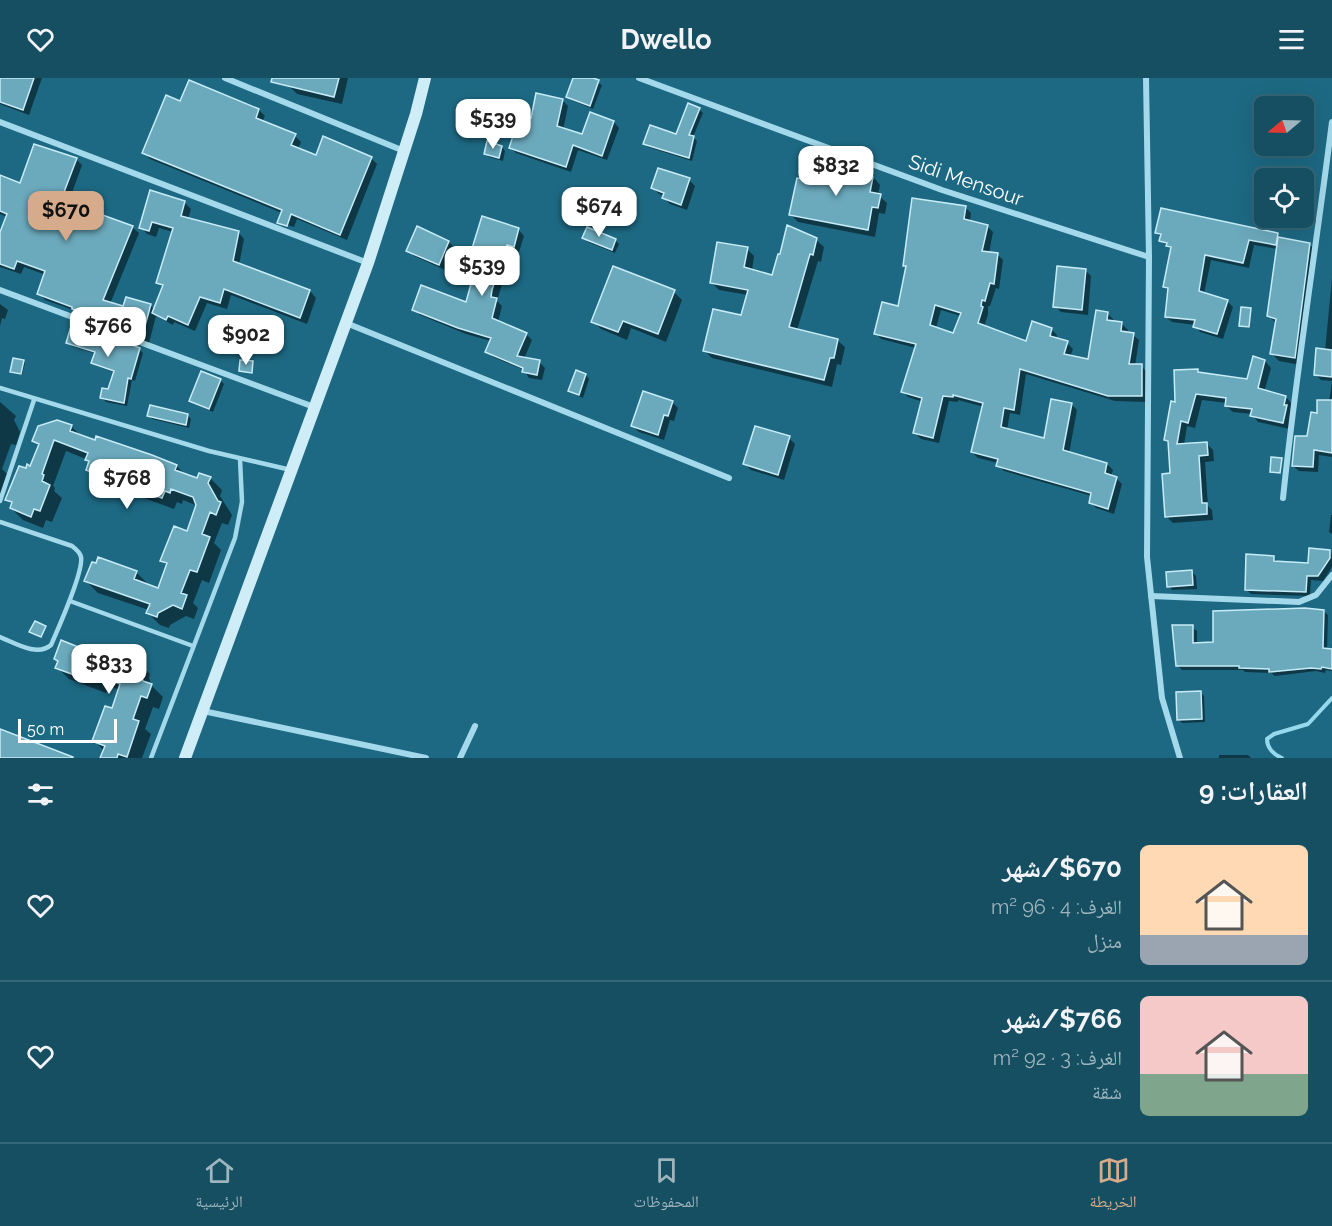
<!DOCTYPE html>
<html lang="ar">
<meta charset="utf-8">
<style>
:root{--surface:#164f62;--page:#1f5668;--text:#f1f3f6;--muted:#9eb5be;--line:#356677;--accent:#d6ab8b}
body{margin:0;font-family:Raleway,"Noto Naskh Arabic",sans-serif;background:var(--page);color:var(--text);direction:rtl;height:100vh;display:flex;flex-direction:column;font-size:22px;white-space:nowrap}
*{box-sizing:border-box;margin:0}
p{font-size:20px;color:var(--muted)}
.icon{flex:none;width:33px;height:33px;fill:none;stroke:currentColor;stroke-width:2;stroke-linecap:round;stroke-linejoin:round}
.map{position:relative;height:680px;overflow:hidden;direction:ltr}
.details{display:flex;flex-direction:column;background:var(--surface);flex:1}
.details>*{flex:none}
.needle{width:39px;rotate:251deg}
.controls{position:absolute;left:1254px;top:18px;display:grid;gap:12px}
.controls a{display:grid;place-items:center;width:60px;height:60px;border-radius:9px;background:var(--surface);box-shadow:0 6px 24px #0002,0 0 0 2px var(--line);font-size:30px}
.scale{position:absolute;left:18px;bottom:15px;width:99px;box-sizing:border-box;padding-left:6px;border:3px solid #fff;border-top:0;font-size:16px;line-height:21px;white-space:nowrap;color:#fff;-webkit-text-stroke:4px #1d6983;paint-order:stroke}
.price{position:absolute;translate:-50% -51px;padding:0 14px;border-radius:12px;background:#fff;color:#222;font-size:20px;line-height:39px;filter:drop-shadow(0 2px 3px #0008)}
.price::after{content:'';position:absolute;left:50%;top:36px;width:18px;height:14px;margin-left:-9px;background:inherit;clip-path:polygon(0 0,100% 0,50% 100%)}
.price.on{background:var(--accent);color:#111}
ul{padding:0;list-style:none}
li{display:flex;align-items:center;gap:18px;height:150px;padding:0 24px}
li+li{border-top:2px solid var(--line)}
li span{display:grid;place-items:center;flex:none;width:168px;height:120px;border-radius:9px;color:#555}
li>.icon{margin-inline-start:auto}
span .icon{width:72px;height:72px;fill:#fffc;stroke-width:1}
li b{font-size:26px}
h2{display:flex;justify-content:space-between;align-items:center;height:72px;padding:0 24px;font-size:26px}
header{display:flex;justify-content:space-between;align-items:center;height:78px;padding:0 24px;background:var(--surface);font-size:27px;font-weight:700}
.tab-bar{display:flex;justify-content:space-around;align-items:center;height:84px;border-top:2px solid var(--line);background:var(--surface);font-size:16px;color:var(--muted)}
.tab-bar a{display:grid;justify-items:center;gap:3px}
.tab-bar .on{color:var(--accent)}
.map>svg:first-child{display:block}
.shadow{fill:#0007;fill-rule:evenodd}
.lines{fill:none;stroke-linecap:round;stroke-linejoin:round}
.stream{stroke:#96d8ec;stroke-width:4}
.building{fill:#6ba9bc;stroke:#c7ecf7;stroke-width:1.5;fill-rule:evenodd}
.service{stroke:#a3d9ea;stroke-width:4.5}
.minor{stroke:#a3d9ea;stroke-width:6}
.secondary{stroke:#ceedf7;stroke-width:12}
.labels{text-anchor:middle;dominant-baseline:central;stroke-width:6;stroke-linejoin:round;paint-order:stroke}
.street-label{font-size:20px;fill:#fff;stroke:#1d6983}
</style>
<header><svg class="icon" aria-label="menu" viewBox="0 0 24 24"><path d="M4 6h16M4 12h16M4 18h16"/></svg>Dwello<svg class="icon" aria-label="heart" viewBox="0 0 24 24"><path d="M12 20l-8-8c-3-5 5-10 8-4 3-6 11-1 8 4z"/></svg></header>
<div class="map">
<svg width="1332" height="680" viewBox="0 0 1332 680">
<rect width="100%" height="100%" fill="#1d6983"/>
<!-- shadow -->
<g class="shadow">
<polygon points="0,0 42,0 29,37 0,26"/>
<polygon points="291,0 348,0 342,26 297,16 289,8"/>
<polygon points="574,0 589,0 602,7 593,31 571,22 567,18"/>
<polygon points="189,4 259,32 265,38 262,44 295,58 301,64 298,71 317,79 371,80 377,86 347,162 297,141 294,149 284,146 284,149 293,153 285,150 279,144 282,135 150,81 144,75 181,25"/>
<polygon points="562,22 568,28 563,52 583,58 591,36 614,44 619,50 607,82 578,72 571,94 516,75 510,70 532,42"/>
<polygon points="699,31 703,35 693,59 697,63 692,83 648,69 644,65 677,58"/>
<polygon points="502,69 505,73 503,83 489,79 486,75"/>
<polygon points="76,81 82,87 68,126 132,149 139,155 110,226 124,230 127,220 151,228 155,232 164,210 158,204 173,154 159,150 156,159 147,156 141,149 184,124 191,131 188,141 238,154 244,161 239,187 310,213 316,220 307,246 231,217 227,231 207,225 195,253 174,244 173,247 156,238 149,265 84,241 76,233 45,222 39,215 46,197 24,189 21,196 0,189 0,159 7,139 0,136 0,99 21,107"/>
<polygon points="866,91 880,107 878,117 887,125 885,136 879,135 875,159 798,144 791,137"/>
<polygon points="689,102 695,108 687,132 670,126 664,120 664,118 659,116 653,110"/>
<path d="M965,129L971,135L970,144L987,148L993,154L989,175L997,176L1003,182L999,211L996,210L990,228H988V236L984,249L1027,265L1051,251L1057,257L1056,261L1067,265L1073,271L1070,279L1089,283L1108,236L1113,241V244L1122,246L1128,252L1127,256L1133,257L1139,262L1135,288H1141L1147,294V324L1115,323L1026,296L1020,337L1010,335L1007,352L1045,362L1071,326L1077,332L1069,376L1107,386L1113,392L1111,398L1116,400L1122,406L1114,436L1096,430L1090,424L1092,418L1004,393L998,387V385L978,380L972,374L984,329L958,322V324L949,323L939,365L921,361L915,355L923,324L908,319L902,313L916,270L881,261L876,255L899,229L907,190L905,187ZM941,232L961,238L954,257L936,250Z"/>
<polygon points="519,152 524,158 519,174 512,172 497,223 502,228 498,244 526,256 532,262 524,281 539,284 545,290 542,302 529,300 524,292 493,279 487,273 491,263 466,256 420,237 414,231 467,226 474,199 467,192"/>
<polygon points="1157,155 1277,157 1282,161 1310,167 1317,174 1301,287 1279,283 1271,275 1277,246 1269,238 1278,171 1254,167 1249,190 1211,182 1204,216 1227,223 1233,229 1223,261 1200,254 1195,247 1172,244 1166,239 1169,213 1164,209 1172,172 1161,163 1162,160"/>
<polygon points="584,160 615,162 619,166 615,175 588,164"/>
<polygon points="816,162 824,169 821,184 818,183 797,252 837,262 845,269 841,287 837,286 832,309 712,280 705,273 742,239 748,217 719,212 711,204 747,171 754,178 752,193 773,199"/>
<polygon points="449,164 455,170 445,192 414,178 408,172"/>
<polygon points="1085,192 1091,198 1088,237 1061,234 1055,228"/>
<polygon points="1332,200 1332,379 1319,377 1318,394 1299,393 1293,388 1318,337 1329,323 1332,303 1321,302 1316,297 1325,273"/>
<polygon points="674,214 682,222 666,264 631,250 627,262 601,251 593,243"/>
<polygon points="0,226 8,232 5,241 2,240 0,248"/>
<polygon points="1250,232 1250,250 1242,249 1241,247"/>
<polygon points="254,263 272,263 276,267 272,274"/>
<polygon points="68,265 139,271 143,275 135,303 132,302 127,328 106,324 102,320 109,313 115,295 97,288 93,285 96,276 72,268"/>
<polygon points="23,283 25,285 22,297 12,293"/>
<polygon points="1265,283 1271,290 1264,314 1286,319 1292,326 1290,351 1258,344 1252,336 1233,334 1226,328 1227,325 1202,322 1195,350 1187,348 1184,367 1207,366 1213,372 1214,383 1205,384 1208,428 1212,432 1213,442 1173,445 1166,438 1172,397 1170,366 1165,362 1176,326 1198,293 1201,296 1248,302"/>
<polygon points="586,297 589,301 583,320 574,316 570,313"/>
<polygon points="220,302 224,306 213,334 195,326 191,323"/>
<polygon points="0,324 16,338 14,342 20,354 16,367 11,366 2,391 8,397 0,419"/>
<polygon points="672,324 678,330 674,343 670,342 664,362 639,354 633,348"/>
<polygon points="187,337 191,341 189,350 152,341 149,338"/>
<polygon points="71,348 82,359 152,378 177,388 186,398 198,402 210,400 222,412 220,418 232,437 228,447 222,445 214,465 221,472 209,505 202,502 193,525 198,530 194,541 186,538 170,547 169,550 160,547 148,535 149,532 98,515 86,503 136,494 148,506 159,512 168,488 162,483 188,455 198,428 183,422 182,426 177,424 174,431 100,404 88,392 90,385 86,381 66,373 53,408 55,410 54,413 62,420 52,444 46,442 43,450 23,442 11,430 13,427 7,421 26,392 31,389 40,369 34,363"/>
<polygon points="789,360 795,366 784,402 751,392 745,386"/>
<polygon points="1331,437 1332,437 1332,456 1329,454"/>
<polygon points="1330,473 1332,476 1332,489 1323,503 1311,502 1310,518 1251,516 1246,511 1273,479 1278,484 1310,487"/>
<polygon points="1192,494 1196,498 1197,511 1172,512 1169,508"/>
<polygon points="1323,533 1328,537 1327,572 1332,573 1332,593 1326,592 1325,595 1316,593 1275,598 1271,595 1245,594 1243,592 1182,592 1178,588 1192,549 1197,553 1197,566 1215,565"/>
<polygon points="55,581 126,590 138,584 150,596 149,600 152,608 163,619 159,631 153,629 145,651 151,656 142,680 102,680 104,673 94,662 112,632 120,612 109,608 106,615 69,601 57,589 59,584"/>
<polygon points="1200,614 1204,618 1205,644 1182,645 1178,641"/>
<polygon points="1219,677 1248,677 1251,680 1219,680"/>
</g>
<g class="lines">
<!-- stream -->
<path class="stream" d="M1282,680C1274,677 1267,670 1267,661L1274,656L1308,646L1332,620"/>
</g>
<!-- building -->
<g class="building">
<polygon points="0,0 34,0 23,32 0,24"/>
<polygon points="272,0 339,0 334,19 271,4"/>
<polygon points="573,0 593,0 599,2 590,28 566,19"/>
<polygon points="189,2 259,31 256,40 296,56 291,67 316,77 323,58 372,79 340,157 291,136 287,148 277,145 282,132 142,75 166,17 180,23"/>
<polygon points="536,15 563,21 557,48 582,56 590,34 614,43 602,78 573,67 566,89 509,70 520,36 531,40"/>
<polygon points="688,25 700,30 689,57 694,58 689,80 643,66 650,47 676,56"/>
<polygon points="487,63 502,68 499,80 484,76"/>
<polygon points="34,66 77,80 61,122 133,148 103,222 123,228 126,219 151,226 142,259 76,235 76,232 72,231 72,229 37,216 45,193 17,183 14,191 0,186 0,154 7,136 0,133 0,97 20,105"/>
<polygon points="850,86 867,90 865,97 873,99 870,114 881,116 878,130 872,129 868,152 789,137 797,100 804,101 807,89 848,98"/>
<polygon points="658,90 690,100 681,127 662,120 664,115 651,110"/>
<polygon points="150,112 185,123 181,138 239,153 233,183 310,212 300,240 224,211 220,225 200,219 188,247 168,238 166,242 152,235 163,207 156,205 173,150 152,144 149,153 139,150"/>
<path d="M912,120L966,128L964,141L988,147L982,173L998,175L994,206L990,205L985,223L982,222L981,228L983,229L978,245L1026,263L1032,243L1052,250L1050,258L1068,263L1064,276L1088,281L1096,232L1108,234L1107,242L1122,244L1121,253L1134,255L1129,286H1142V318H1108L1020,291L1014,332L1004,330L1001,349L1044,360L1051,321L1072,325L1063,372L1107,385L1105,395L1117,399L1108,431L1089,425L1091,415L996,388L998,381L971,374L983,325L953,317V319L943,318L933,360L913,355L922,320L901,314L916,266L874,256L882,224L898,228L906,188H903ZM935,227L961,235L953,255L930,247Z"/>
<polygon points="1161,130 1278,155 1276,167 1249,162 1243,185 1205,177 1199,213 1228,222 1217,256 1193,249 1195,242 1165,239 1168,210 1163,209 1171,169 1166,168 1167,165 1159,163 1161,156 1155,155"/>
<polygon points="482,138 519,150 514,169 507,167 492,212 491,219 497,220 492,240 527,255 517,278 540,282 537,297 522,294 523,290 485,274 491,260 458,250 412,232 421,207 466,224 474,195 465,193"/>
<polygon points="787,147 817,160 813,177 810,176 789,249 838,261 834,280 830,280 824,302 703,273 713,231 741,237 748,212 710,205 717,164 748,169 744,189 772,197 778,176 780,176"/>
<polygon points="417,148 449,163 439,187 406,173"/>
<polygon points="587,149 616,161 612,172 582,160"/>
<polygon points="1278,159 1310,165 1295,280 1270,276 1276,241 1267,238"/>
<polygon points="613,188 675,212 658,256 623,243 618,254 591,244"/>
<polygon points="1057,188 1086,191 1082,232 1053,229"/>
<polygon points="1241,229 1251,230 1249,249 1239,248"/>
<polygon points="72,245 140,270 131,301 128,300 124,325 100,320 102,310 108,311 114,293 91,285 95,274 66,265"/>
<polygon points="257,253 273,262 268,272 252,263"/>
<polygon points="1316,270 1332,272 1332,299 1314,297"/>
<polygon points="1253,278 1265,282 1258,310 1286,318 1284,327 1287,327 1283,345 1250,338 1252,331 1225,328 1226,320 1196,316 1188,345 1181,343 1177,366 1207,364 1208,377 1199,378 1202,425 1207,425 1207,436 1165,439 1162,396 1170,395 1168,363 1164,362 1171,323 1175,324 1174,292 1198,291 1198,294 1247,301"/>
<polygon points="13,280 24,282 21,296 10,294"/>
<polygon points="240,282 253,283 252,295 239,293"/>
<polygon points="576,292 586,296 579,317 568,313"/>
<polygon points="201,293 221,301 209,331 189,323"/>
<polygon points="643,313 673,323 668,338 664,337 658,357 631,348"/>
<polygon points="1317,322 1332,322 1332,375 1314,372 1313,389 1292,388 1295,358 1307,358 1311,334 1317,335"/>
<polygon points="150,327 188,336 186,347 147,338"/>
<polygon points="57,342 72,347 70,353 95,362 96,358 152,377 177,387 175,392 197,400 199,395 211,399 208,405 218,423 221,424 216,437 210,434 202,456 210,459 197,494 190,492 181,515 187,517 182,531 173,527 158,535 157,539 146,535 150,526 84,503 92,484 96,485 98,479 137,493 134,501 158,510 167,485 160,483 174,448 187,453 196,427 193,419 171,411 170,415 165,413 162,420 86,392 89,383 85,382 88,375 54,362 42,396 44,397 42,403 50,407 40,433 34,431 31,439 10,430 12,424 5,422 19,388 26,390 27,386 30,388 39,366 32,363 38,348"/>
<polygon points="755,348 790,358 778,397 743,386"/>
<polygon points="1271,379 1282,380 1280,395 1270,394"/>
<polygon points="1309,470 1330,472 1330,480 1318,498 1307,498 1306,514 1245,512 1246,476 1274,478 1274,483 1308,485"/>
<polygon points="1192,492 1193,507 1167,509 1166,494"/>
<polygon points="1305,530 1324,532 1323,570 1332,571 1332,591 1322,589 1321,591 1311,590 1269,594 1269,591 1239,590 1239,588 1176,588 1172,547 1193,547 1193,565 1213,564 1213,533"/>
<polygon points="35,543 46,548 41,559 29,554"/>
<polygon points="61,562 125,588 128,579 139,583 138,587 143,603 152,606 147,620 141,618 133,641 139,643 127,679 118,676 117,680 100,680 105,668 92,663 105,628 112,630 120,606 97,597 94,604 55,590 58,583 54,581"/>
<polygon points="1201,613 1202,641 1177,642 1176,614"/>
<polygon points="0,651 73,679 73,680 0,680"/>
</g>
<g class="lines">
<!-- service -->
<g class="service">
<polyline points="0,310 209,373 291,392"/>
<polyline points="0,423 34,322"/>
<path d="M0,444L72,468C76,471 80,474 81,479C84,493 58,551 51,567C37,579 15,565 0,559"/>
<polyline points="70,523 193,568"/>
<polyline points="151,680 235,460 242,424 240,381"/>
</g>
<!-- minor -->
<g class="minor">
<polyline points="225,0 404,73"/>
<polyline points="639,0 942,112 1149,179"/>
<polyline points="1146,0 1149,179 1147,479 1162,620 1180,680"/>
<polyline points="0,44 368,185"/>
<polyline points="0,212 314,329"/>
<polyline points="346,245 729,400"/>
<path d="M1283,420C1296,295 1316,170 1332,44"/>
<polyline points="1151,518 1299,524 1316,517 1332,497"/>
<polyline points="203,633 426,680"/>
<polyline points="460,680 475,648"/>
</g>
<!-- secondary -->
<polyline class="secondary" points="185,680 368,185 416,36 425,0"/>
</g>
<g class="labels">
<!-- street labels -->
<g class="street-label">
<text transform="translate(966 102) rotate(19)">Sidi Mensour</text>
</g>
</g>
</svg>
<div class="controls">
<a><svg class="needle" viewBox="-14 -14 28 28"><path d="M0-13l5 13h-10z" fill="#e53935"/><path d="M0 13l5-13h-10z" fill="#9eb5be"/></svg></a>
<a><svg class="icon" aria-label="locate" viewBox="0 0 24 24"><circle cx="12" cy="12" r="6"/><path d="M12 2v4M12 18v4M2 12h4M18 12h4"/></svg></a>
</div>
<div class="scale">50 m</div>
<b class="price" style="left:493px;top:72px">$539</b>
<b class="price" style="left:836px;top:119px">$832</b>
<b class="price" style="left:599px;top:160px">$674</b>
<b class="price on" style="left:66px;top:164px">$670</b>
<b class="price" style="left:482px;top:219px">$539</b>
<b class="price" style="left:108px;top:280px">$766</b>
<b class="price" style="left:246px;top:288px">$902</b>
<b class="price" style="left:127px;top:432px">$768</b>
<b class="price" style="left:109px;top:617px">$833</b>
</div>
<section class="details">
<h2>العقارات: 9<svg class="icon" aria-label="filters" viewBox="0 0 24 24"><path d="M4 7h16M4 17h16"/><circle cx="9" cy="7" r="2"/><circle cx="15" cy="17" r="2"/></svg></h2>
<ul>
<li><span style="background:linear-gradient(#ffd9b3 75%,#9aa5b1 0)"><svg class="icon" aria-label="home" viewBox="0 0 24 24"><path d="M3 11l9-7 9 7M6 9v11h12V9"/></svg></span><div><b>$670/شهر</b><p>الغرف: 4 · 96 m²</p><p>منزل</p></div><svg class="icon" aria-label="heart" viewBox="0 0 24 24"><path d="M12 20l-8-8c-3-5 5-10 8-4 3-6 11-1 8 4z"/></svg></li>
<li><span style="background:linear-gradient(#f6c9c9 65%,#7fa58c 0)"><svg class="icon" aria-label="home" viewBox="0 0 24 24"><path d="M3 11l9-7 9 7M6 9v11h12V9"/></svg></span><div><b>$766/شهر</b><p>الغرف: 3 · 92 m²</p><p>شقة</p></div><svg class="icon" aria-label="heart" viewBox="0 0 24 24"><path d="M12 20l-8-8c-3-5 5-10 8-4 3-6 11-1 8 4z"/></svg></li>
</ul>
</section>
<nav class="tab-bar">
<a class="on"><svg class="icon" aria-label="map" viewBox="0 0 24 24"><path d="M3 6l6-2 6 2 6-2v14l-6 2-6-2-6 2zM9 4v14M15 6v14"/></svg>الخريطة</a>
<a><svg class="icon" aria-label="saved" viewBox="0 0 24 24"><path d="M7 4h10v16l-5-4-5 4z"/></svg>المحفوظات</a>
<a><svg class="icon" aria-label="home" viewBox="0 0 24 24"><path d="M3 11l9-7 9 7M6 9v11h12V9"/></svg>الرئيسية</a>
</nav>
